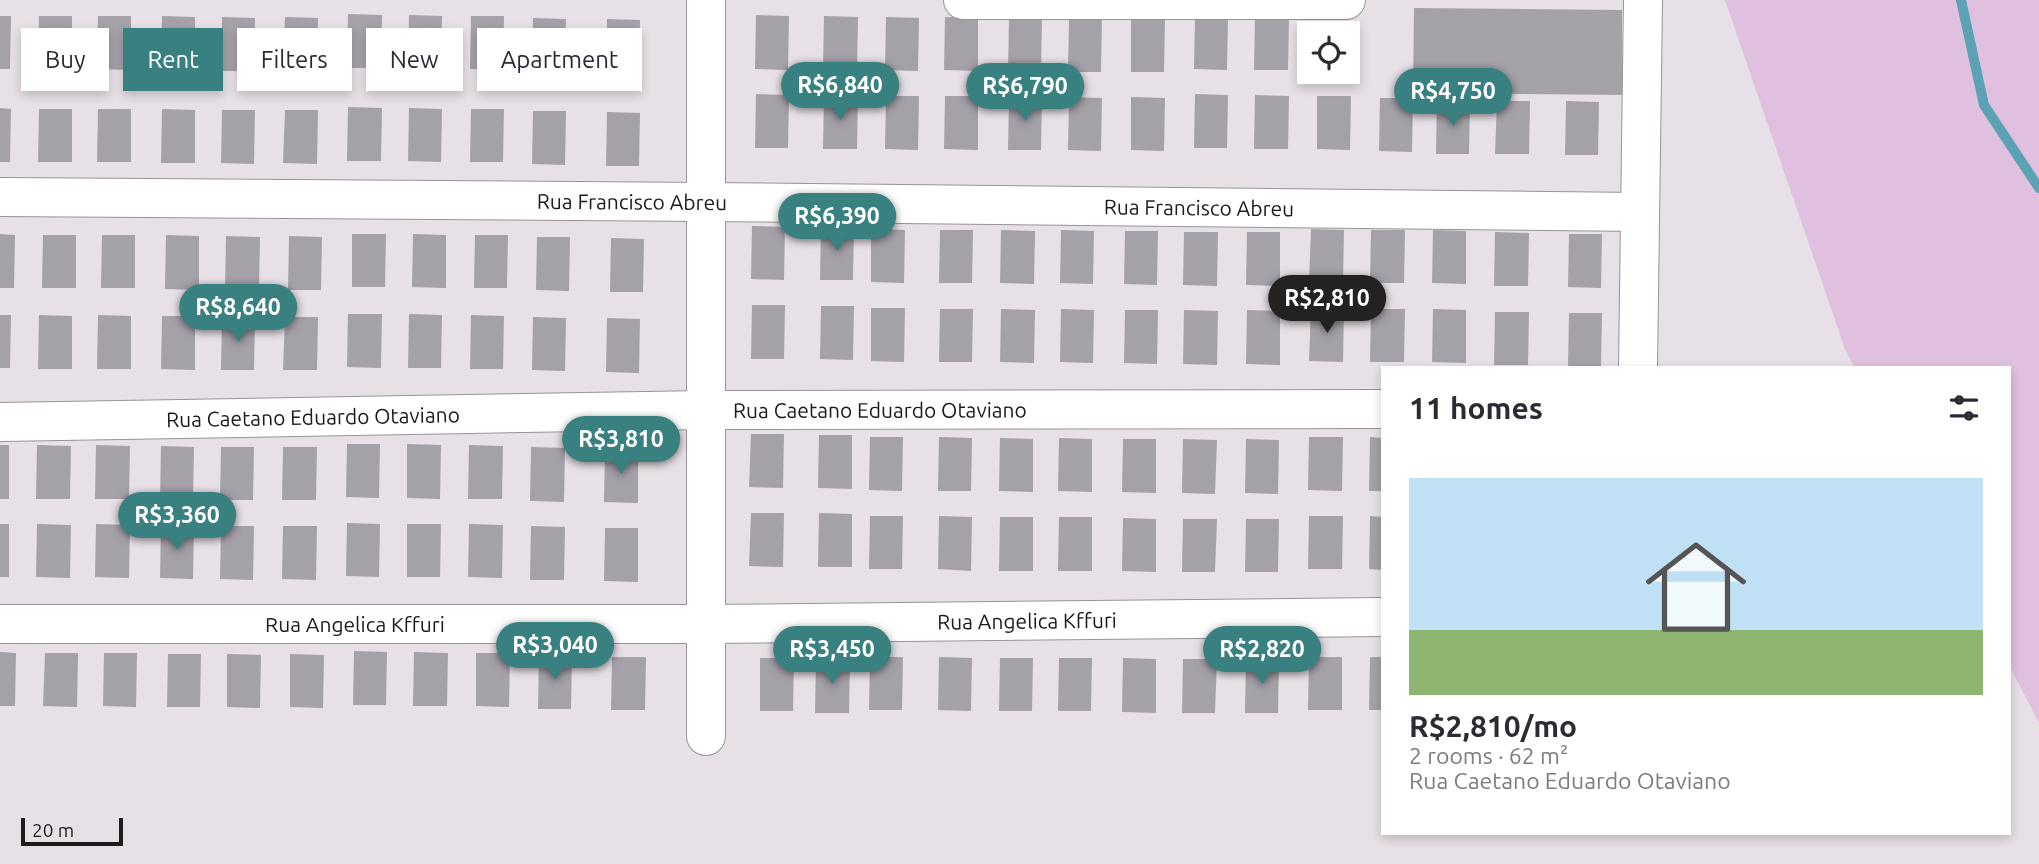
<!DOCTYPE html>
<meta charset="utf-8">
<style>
:root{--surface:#fff;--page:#f2f2f3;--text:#2b2b33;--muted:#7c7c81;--line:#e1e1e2;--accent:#398180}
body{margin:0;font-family:Ubuntu,sans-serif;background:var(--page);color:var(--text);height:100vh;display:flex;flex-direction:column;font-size:26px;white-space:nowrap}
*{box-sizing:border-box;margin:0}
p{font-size:23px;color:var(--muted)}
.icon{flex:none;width:38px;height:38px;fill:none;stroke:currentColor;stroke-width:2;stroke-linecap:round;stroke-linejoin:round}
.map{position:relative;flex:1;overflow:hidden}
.panel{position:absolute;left:1381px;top:366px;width:630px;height:469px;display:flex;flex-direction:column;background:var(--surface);border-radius:0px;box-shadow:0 4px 10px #0003}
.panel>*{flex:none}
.banner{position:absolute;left:21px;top:28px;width:665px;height:63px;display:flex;gap:14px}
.buttons{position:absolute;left:1297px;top:21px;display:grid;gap:14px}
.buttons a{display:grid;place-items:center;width:63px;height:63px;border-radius:0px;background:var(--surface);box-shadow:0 4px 10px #0003;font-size:35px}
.scale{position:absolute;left:21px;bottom:18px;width:102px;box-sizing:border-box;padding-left:7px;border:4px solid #1d1b1d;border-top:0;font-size:19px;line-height:24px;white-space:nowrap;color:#1d1b1d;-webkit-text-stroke:5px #e7e0e6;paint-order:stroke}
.price{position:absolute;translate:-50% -60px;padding:0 16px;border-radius:24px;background:var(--accent);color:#fff;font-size:23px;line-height:46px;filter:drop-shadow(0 2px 4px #0008)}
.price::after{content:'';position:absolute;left:50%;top:42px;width:21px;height:16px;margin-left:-10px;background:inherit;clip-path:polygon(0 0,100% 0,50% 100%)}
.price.selected{background:#222;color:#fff}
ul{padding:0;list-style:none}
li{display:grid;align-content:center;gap:14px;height:371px;padding:0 28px}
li+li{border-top:2px solid var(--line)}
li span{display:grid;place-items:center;height:217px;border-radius:0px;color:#555}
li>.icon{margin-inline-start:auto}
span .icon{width:126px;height:126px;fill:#fffc;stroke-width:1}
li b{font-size:30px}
h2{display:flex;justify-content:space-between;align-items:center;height:84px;padding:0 28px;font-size:30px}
.chip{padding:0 24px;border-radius:0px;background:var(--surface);box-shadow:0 4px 10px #0003;font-size:24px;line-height:63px}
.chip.selected{background:var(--accent);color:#fff}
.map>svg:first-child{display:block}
.green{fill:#e0c0df}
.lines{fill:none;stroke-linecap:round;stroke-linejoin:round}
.stream{stroke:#5ba2b5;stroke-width:10}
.building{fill:#a5a1a8}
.minor-casing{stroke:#999399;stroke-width:40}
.minor{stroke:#fff;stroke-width:38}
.labels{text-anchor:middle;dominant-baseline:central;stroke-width:7;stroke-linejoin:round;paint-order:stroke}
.street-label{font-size:21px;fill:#1d1b1d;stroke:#e7e0e6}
</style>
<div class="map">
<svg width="2039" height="864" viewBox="0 0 2039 864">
<rect width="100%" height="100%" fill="#e7e0e6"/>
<!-- green -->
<polygon class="green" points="1725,0 2039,0 2039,723 2009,665 2009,368 1854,367 1845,349"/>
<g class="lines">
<!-- stream -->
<polyline class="stream" points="1961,0 1984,105 2039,188"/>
</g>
<!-- building -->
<g class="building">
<polygon points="1414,8 1622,10 1622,95 1413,93"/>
<polygon points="348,14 382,15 381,68 347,68"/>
<polygon points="409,15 442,16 441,69 408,68"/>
<polygon points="756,15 789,16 788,70 755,69"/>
<polygon points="1195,15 1228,16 1227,70 1194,69"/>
<polygon points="0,16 11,16 10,69 0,69"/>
<polygon points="39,16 72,16 72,70 38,69"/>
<polygon points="98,16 131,16 131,70 97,69"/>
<polygon points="162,16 195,17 195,71 161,70"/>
<polygon points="471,16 504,16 503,70 470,69"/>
<polygon points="824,16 858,17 857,70 823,70"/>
<polygon points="1255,16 1289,17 1288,70 1254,70"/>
<polygon points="222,17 255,18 254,71 221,71"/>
<polygon points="285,17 318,18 317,71 283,71"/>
<polygon points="886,17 919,18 918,71 885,70"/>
<polygon points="945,17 978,18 978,71 944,70"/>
<polygon points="533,18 566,19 565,72 532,71"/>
<polygon points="1009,18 1042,18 1041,71 1008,71"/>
<polygon points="1069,18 1102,19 1101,72 1068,72"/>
<polygon points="1131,18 1165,19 1164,72 1131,72"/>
<polygon points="607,19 640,20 639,73 606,72"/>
<polygon points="756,94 789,95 788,148 755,148"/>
<polygon points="1195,94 1228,95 1227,148 1194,148"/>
<polygon points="824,95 858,96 857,149 823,149"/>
<polygon points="1255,95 1289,96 1288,149 1254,149"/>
<polygon points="886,96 919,96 918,150 885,149"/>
<polygon points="945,96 978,96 978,150 944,149"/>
<polygon points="1317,96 1351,96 1350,150 1317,149"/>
<polygon points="1009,97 1042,97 1041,150 1008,150"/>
<polygon points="1069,97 1102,98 1101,151 1068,150"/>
<polygon points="1131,97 1165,98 1164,151 1131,150"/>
<polygon points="1380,98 1413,98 1412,152 1379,151"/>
<polygon points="1437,101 1470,101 1469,154 1436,154"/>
<polygon points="1497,101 1530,101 1529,154 1495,154"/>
<polygon points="1566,101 1599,102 1598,155 1565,155"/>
<polygon points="348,107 382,108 381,161 347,161"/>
<polygon points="0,108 11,109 10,162 0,162"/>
<polygon points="409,108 442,109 441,162 408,161"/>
<polygon points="39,109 72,109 72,162 38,162"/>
<polygon points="98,109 131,109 131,162 97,162"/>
<polygon points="162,109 195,110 195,163 161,163"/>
<polygon points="471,109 504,109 503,162 470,162"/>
<polygon points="222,110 255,110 254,164 221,163"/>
<polygon points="285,110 318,110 317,164 283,163"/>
<polygon points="533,111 566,111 565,165 532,164"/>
<polygon points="607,112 640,113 639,166 606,166"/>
<polygon points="752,226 785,227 784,280 751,279"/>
<polygon points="821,227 854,227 853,280 820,280"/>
<polygon points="871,229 905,230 904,283 871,282"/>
<polygon points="1311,229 1344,230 1343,283 1309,282"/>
<polygon points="940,230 973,230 972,283 939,283"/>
<polygon points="1001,230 1035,231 1034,284 1000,283"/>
<polygon points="1061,230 1094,231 1093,284 1060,283"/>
<polygon points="1371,230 1405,230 1404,283 1370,283"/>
<polygon points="1433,230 1466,231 1466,284 1432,283"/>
<polygon points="1125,231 1158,231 1157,285 1124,284"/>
<polygon points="1184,232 1218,232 1217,286 1183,285"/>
<polygon points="1247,232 1280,232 1280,286 1246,285"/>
<polygon points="1495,232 1529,233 1528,286 1494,286"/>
<polygon points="0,234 15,235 14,288 0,288"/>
<polygon points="352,234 386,234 385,287 352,287"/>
<polygon points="413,234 446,235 446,288 412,287"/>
<polygon points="1569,234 1602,234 1601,288 1568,287"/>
<polygon points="43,235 76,235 76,288 42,288"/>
<polygon points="102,235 135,235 135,288 101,288"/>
<polygon points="166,235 199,236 199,290 165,289"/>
<polygon points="475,235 508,235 507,288 474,288"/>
<polygon points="226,236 260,237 259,290 225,290"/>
<polygon points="289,236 322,237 321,290 288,290"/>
<polygon points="537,237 570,237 569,291 536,290"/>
<polygon points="611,238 644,239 643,292 610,292"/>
<polygon points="752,305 785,305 784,359 751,359"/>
<polygon points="821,306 854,306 853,360 820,359"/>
<polygon points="871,308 905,308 904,362 871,361"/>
<polygon points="1311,308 1344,308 1343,362 1309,361"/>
<polygon points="940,309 973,309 972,362 939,362"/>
<polygon points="1001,309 1035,310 1034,363 1000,362"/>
<polygon points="1061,309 1094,310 1093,363 1060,362"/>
<polygon points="1371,309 1405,309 1404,362 1370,362"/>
<polygon points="1433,309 1466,310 1466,363 1432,362"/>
<polygon points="1125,310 1158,310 1157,364 1124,363"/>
<polygon points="1184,310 1218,311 1217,365 1183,364"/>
<polygon points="1247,310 1280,311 1280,365 1246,364"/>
<polygon points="1495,312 1529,312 1528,365 1494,365"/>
<polygon points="1569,313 1602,313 1601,366 1568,366"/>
<polygon points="348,314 382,314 381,368 347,367"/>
<polygon points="409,314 442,315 441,368 408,368"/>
<polygon points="0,315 11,315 10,368 0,368"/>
<polygon points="39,315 72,316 72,369 38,369"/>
<polygon points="98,315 131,316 131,369 97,369"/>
<polygon points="471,315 504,316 503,369 470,369"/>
<polygon points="162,316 195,316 195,370 161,369"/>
<polygon points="222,317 255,317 254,370 221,370"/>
<polygon points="285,317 318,317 317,370 283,370"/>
<polygon points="533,317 566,318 565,371 532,370"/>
<polygon points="607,318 640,319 639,373 606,372"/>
<polygon points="751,434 784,434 783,488 749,487"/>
<polygon points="819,435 852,435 852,489 818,488"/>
<polygon points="870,437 903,437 902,491 869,490"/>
<polygon points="939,437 972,438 971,491 938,491"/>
<polygon points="1309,437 1343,437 1342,491 1308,490"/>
<polygon points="1370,437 1382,438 1382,491 1369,491"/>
<polygon points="1000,438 1033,439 1033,492 999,491"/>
<polygon points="1059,438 1092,439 1092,492 1058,491"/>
<polygon points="1123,439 1156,439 1156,493 1122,492"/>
<polygon points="1183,439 1217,440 1215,494 1182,493"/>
<polygon points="1246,439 1279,440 1278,494 1245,493"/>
<polygon points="347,444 380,444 379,498 346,497"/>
<polygon points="407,444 441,445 440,499 407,498"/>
<rect x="0" y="445" width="9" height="54"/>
<polygon points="37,445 71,446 70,499 36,499"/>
<polygon points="96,445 130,446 129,499 95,499"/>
<polygon points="469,445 503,446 502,499 468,499"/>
<polygon points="161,446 194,447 193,500 160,499"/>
<polygon points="221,447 254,447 253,500 220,500"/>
<polygon points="283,447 317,447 316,500 282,500"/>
<polygon points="531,447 565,448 564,502 530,501"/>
<polygon points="605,449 638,450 638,503 604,502"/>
<polygon points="751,513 784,513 783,567 749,566"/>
<polygon points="819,513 852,514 852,567 818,567"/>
<polygon points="870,516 903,516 902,569 869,569"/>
<polygon points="939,516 972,517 971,571 938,569"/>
<polygon points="1309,516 1343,516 1342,569 1308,569"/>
<polygon points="1370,516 1382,517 1382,570 1369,569"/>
<polygon points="1000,517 1033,517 1033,571 999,571"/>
<polygon points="1059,517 1092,517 1092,571 1058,571"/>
<polygon points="1123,518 1156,519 1156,572 1122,571"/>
<polygon points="1183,519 1217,519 1215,572 1182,572"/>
<polygon points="1246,519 1279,519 1278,572 1245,572"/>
<polygon points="347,523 380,524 379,577 346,576"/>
<rect x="0" y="524" width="9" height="53"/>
<polygon points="37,524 71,525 70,578 36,577"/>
<polygon points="96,524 130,525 129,578 95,577"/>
<polygon points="407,524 441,524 440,577 407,577"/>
<polygon points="469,524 503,525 502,578 468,577"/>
<polygon points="161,525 194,525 193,579 160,578"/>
<polygon points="221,526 254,526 253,580 220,579"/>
<polygon points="283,526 317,526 316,580 282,579"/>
<polygon points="531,526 565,527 564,580 530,580"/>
<polygon points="605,528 638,528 638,582 604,581"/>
<polygon points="354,651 387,652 386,705 353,705"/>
<polygon points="0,652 16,653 15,706 0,706"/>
<polygon points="414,652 448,653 447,706 413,706"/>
<polygon points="45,653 78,653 77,707 43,706"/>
<polygon points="104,653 137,653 136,707 103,706"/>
<polygon points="476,653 510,653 509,707 476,706"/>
<polygon points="168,654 201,654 200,707 167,707"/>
<polygon points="227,654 261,655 260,708 227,707"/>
<polygon points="290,654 324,655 323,708 290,707"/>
<polygon points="539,655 572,655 571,709 538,709"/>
<polygon points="612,657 646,657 645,710 611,710"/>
<polygon points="870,657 903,657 902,710 869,710"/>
<polygon points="939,657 972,658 971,711 938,710"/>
<polygon points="1309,657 1342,657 1342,710 1308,710"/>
<polygon points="1370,657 1382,657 1382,710 1369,710"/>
<polygon points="760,658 794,658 793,711 760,711"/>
<polygon points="1000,658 1033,658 1032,711 999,711"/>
<polygon points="1059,658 1092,658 1091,711 1058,711"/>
<polygon points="1123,658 1156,659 1156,713 1122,712"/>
<polygon points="816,659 850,659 849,713 815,713"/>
<polygon points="1183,659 1217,659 1215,713 1182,713"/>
<polygon points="1246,659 1279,659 1278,713 1245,713"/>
</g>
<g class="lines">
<!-- minor casing -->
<g class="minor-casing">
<g id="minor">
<polyline points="963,0 1346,0"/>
<path id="s1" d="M0,197L706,202L1640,212"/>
<polyline points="1638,368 1643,0"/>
<path id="s2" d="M0,422L706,410L1382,409"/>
<path id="s3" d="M0,624H706L1382,617"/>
<polyline points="706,736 706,0"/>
</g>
</g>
<!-- minor -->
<use href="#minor" class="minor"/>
</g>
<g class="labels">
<!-- street labels -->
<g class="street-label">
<text stroke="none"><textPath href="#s1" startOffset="632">Rua Francisco Abreu</textPath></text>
<text stroke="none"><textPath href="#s1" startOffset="1199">Rua Francisco Abreu</textPath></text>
<text stroke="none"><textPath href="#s2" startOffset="880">Rua Caetano Eduardo Otaviano</textPath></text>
<text stroke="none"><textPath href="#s2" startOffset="313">Rua Caetano Eduardo Otaviano</textPath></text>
<text stroke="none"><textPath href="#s3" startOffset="1027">Rua Angelica Kffuri</textPath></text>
<text stroke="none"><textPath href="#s3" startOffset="355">Rua Angelica Kffuri</textPath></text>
</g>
</g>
</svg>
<div class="buttons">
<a><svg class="icon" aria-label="locate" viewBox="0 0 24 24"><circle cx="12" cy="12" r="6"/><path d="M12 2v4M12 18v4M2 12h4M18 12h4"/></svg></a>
</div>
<div class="scale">20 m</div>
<b class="price" style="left:840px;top:122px">R$6,840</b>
<b class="price" style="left:1025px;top:123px">R$6,790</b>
<b class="price" style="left:1453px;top:128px">R$4,750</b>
<b class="price" style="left:837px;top:253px">R$6,390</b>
<b class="price selected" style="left:1327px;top:335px">R$2,810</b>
<b class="price" style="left:238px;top:344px">R$8,640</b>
<b class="price" style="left:621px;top:476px">R$3,810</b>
<b class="price" style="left:177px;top:552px">R$3,360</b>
<b class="price" style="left:555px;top:682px">R$3,040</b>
<b class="price" style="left:832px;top:686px">R$3,450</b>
<b class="price" style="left:1262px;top:686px">R$2,820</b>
<div class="banner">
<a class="chip">Buy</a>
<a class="chip selected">Rent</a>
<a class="chip">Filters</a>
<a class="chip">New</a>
<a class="chip">Apartment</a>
</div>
<section class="panel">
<h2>11 homes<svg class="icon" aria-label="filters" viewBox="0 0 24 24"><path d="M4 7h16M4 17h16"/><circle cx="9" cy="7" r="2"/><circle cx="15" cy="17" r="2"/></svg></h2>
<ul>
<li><span style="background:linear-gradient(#bfe0f5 70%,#8fb573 0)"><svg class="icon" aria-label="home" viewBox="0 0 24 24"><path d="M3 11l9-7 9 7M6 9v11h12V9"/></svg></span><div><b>R$2,810/mo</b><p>2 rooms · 62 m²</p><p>Rua Caetano Eduardo Otaviano</p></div></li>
</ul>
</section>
</div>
